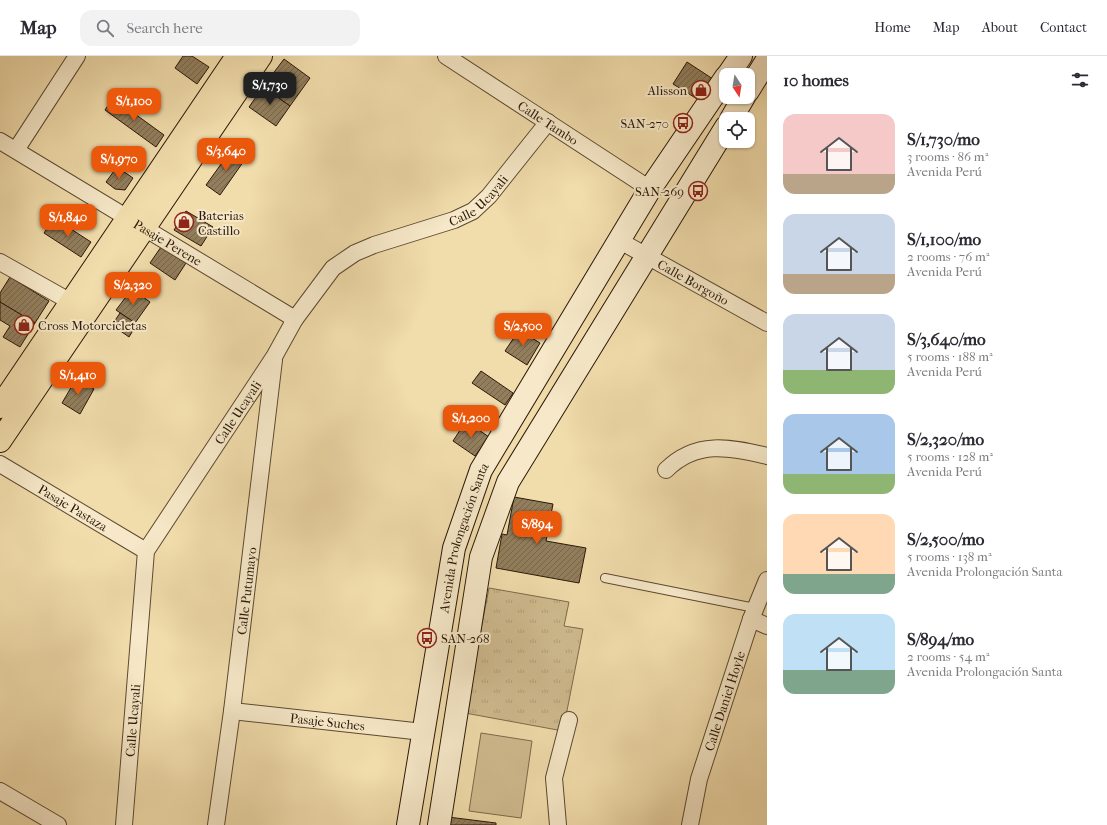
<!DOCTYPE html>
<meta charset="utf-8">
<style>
:root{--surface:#fff;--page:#f2f2f3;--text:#2b2b33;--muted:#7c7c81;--line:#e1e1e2;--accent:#ea580c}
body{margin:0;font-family:"IM FELL French Canon",serif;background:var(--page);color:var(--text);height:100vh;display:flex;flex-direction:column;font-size:15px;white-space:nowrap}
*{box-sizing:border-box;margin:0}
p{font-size:13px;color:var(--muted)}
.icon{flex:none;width:22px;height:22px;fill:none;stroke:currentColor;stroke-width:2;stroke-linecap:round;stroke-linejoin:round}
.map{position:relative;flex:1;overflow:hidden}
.details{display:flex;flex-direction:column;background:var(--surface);width:340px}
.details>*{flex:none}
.needle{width:26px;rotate:168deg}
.controls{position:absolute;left:719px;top:12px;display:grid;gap:8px}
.controls a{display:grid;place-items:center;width:36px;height:36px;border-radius:8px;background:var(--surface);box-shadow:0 1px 3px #0004;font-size:20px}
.price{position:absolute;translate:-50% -34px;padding:0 9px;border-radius:8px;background:var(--accent);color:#fff;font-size:13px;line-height:26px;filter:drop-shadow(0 1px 2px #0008)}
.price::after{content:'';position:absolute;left:50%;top:24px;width:12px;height:9px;margin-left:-6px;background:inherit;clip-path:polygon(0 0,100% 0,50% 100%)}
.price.on{background:#222;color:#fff}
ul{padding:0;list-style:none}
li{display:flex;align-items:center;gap:12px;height:100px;padding:0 16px}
li span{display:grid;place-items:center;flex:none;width:112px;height:80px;border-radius:12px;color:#555}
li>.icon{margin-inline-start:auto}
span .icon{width:48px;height:48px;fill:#fffc;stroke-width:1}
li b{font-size:17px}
h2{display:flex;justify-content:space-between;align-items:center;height:48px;padding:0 16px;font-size:17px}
header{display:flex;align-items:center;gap:24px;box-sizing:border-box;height:56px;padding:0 20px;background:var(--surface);border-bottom:1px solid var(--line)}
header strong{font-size:19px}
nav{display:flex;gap:22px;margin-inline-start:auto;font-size:14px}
.search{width:280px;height:36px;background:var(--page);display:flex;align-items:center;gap:10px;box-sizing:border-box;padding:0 14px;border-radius:12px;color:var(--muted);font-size:15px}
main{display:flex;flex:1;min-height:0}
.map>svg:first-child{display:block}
.green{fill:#cfbb8f;stroke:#7d6a4c}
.park{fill:url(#park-tufts);stroke:#7d6a4c}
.building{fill:url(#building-hatch);stroke:#2b1808}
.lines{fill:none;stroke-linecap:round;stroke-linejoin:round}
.lane-casing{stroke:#5c4931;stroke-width:10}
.street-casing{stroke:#5c4931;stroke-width:18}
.secondary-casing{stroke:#2b1808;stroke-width:24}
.primary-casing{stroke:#2b1808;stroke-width:24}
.lane{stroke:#f6e8c8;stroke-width:8}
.street{stroke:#f6e8c8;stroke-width:16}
.secondary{stroke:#f6e8c8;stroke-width:22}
.primary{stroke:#f1dcab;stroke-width:22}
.labels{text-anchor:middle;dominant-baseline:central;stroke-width:4;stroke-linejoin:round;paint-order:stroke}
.poi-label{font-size:13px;fill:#2b1808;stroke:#f6e8c8;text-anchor:end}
.street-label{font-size:13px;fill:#2b1808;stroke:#f6e8c8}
</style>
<header>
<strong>Map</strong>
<div class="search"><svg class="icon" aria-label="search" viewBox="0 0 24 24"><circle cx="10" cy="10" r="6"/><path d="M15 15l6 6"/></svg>Search here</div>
<nav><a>Home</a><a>Map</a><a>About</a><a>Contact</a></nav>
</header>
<main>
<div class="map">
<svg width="767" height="769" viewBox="0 0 767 769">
<defs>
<pattern id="park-tufts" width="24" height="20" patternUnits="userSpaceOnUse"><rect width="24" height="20" fill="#cfbb8f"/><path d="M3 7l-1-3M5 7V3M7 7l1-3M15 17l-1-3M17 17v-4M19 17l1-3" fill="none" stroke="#b2a07a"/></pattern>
<pattern id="building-hatch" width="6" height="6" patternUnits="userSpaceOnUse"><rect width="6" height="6" fill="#927e5d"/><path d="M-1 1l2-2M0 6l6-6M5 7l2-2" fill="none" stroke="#77664b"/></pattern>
</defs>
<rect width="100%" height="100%" fill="#f1dcab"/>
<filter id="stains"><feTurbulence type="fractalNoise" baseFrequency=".005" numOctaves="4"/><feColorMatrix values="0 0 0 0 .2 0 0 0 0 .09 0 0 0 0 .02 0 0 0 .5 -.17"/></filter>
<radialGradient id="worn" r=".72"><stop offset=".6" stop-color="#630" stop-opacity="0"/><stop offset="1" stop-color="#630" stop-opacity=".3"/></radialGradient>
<!-- green -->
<polygon class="green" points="481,677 532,685 521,762 469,755"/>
<!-- park -->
<polygon class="park" points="489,532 569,546 564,570 583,573 563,675 465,657"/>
<!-- building -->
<g class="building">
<polygon points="183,0 192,0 209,11 197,28 175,12"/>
<polygon points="284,3 310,22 290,50 263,31"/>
<polygon points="687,6 716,25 702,46 673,28"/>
<polygon points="263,31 290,50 276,70 249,51"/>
<polygon points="113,42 164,79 156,91 105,54"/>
<polygon points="232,93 246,102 220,139 206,129"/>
<polygon points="117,111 133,122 125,134 115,133 106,126"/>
<polygon points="186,155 213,171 201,190 174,174"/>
<polygon points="54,162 91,186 81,201 44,177"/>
<polygon points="161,191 186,207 175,224 150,207"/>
<polygon points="10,221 49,245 35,267 0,246 0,237"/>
<polygon points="132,233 150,246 135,267 116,254"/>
<polygon points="0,246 35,267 20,291 3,281 10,270 0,264"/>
<polygon points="120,257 137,268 129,281 112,269"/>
<polygon points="519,274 540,287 527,309 505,295"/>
<polygon points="481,315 513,337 505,349 472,327"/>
<polygon points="76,323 94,333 80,358 62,347"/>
<polygon points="466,365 489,381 475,400 453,385"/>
<polygon points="514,441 553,448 546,485 586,492 579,527 496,512 502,478 507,479"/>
<polygon points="448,761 496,767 496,769 447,769"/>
</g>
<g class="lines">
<!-- lane casing -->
<g class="lane-casing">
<polyline id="lane" points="605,522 755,552"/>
</g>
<!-- street casing -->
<g class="street-casing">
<g id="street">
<path id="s1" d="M446,0L650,133"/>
<path id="s2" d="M0,85L295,263"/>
<polyline points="16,94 77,0"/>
<path id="s3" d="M620,185L767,267"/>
<polyline points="0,206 71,246"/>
<path id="s4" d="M0,408L146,495"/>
<path d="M666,414C696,384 730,391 767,400"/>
<polyline points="751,563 767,570"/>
<path id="s5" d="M232,655L423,676"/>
<polyline points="0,735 58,769"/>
<path id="s6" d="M124,769L146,495L274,301L295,263L333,212L355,197L374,189L454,164L473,155L489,140L548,66"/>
<path id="s7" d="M216,769L232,655L274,304"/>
<polyline points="558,769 554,722 569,664"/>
<path id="s8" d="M690,769L699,723L751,563L767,524"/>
</g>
</g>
<!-- secondary casing -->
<g class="secondary-casing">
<g id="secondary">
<polyline points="728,19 741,0"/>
<polyline points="748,35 767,4"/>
<polyline points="731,63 744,41"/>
<path id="s9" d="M408,769L454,492L481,414L650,133L726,21"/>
<polyline points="439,769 481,501 508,426 726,71"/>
</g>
</g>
<!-- primary casing -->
<g class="primary-casing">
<g id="primary">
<polyline points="0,351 237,0"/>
<polyline points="0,385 261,0"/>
</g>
</g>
<!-- lane -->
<use href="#lane" class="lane"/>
<!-- street -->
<use href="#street" class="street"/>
<!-- secondary -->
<use href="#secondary" class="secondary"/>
<!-- primary -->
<use href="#primary" class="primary"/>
</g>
<!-- icons -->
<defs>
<g id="shop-ring" transform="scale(1)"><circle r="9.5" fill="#f6e8c8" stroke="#8f2418" stroke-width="1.5"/><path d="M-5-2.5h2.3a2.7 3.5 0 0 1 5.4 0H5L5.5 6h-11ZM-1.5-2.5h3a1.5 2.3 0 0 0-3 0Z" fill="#8f2418"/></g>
<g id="bus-ring" transform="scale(1)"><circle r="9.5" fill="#f6e8c8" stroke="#8f2418" stroke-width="1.5"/><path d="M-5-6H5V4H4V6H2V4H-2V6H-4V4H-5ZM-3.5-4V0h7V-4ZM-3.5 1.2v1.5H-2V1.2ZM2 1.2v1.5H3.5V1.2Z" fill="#8f2418"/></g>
</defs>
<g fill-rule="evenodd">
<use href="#shop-ring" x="701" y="34"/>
<use href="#bus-ring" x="683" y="67"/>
<use href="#bus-ring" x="698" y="135"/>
<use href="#shop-ring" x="184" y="166"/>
<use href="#shop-ring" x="24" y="269"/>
<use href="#bus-ring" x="427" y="582"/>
</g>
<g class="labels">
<!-- poi labels -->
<g class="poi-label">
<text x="687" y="34">Alisson</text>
<text x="669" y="67">SAN-270</text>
<text x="684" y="135">SAN-269</text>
<text x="198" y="159" text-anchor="start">Baterias<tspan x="198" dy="15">Castillo</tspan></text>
<text x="38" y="269" text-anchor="start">Cross Motorcicletas</text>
<text x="441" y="582" text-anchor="start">SAN-268</text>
</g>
<!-- street labels -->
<g class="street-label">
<text stroke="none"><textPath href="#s1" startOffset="122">Calle Tambo</textPath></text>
<text stroke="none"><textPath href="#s6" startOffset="777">Calle Ucayali</textPath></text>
<text stroke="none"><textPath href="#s2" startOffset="196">Pasaje Perene</textPath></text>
<text stroke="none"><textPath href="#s3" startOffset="84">Calle Borgoño</textPath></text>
<text stroke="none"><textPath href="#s6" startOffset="441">Calle Ucayali</textPath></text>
<text stroke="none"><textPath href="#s4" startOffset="85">Pasaje Pastaza</textPath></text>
<text stroke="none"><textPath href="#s9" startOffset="293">Avenida Prolongación Santa</textPath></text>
<text stroke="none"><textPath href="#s7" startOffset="236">Calle Putumayo</textPath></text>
<text stroke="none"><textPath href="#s8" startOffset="129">Calle Daniel Hoyle</textPath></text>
<text stroke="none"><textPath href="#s6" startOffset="105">Calle Ucayali</textPath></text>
<text stroke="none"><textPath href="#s5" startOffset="96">Pasaje Suches</textPath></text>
</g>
</g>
<rect width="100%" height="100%" filter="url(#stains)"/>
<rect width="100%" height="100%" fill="url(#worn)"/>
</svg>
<div class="controls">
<a><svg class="needle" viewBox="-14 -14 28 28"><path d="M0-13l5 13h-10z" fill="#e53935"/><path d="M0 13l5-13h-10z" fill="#7c7c81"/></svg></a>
<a><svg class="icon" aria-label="locate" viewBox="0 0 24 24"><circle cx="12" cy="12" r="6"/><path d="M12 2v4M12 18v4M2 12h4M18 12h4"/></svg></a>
</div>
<b class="price on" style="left:270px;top:50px">S/1,730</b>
<b class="price" style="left:134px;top:66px">S/1,100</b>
<b class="price" style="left:226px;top:116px">S/3,640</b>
<b class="price" style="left:119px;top:124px">S/1,970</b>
<b class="price" style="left:68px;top:182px">S/1,840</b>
<b class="price" style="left:133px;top:250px">S/2,320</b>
<b class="price" style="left:523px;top:291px">S/2,500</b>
<b class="price" style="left:78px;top:340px">S/1,410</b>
<b class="price" style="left:471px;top:383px">S/1,200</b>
<b class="price" style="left:537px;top:489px">S/894</b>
</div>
<section class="details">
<h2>10 homes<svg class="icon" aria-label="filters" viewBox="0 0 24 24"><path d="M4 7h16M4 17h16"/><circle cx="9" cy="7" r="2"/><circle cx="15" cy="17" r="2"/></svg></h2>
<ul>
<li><span style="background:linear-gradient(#f6c9c9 75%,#b9a48a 0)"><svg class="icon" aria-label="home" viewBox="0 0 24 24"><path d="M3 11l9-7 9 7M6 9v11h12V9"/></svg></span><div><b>S/1,730/mo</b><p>3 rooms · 86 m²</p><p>Avenida Perú</p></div></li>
<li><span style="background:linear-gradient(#c9d6e8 75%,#b9a48a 0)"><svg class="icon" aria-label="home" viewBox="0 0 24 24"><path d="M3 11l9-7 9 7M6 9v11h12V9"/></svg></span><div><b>S/1,100/mo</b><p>2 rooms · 76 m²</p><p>Avenida Perú</p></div></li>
<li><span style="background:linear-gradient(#c9d6e8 70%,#8fb573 0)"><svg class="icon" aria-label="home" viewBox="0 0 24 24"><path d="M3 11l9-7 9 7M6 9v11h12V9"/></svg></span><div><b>S/3,640/mo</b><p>5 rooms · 188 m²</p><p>Avenida Perú</p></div></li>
<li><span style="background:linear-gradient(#a9c7e8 75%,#8fb573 0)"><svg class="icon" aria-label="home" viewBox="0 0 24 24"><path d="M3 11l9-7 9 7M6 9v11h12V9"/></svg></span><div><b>S/2,320/mo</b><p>5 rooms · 128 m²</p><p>Avenida Perú</p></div></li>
<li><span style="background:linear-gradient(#ffd9b3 75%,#7fa58c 0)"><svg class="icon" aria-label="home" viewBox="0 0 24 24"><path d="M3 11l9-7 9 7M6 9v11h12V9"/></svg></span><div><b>S/2,500/mo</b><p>5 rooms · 138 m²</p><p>Avenida Prolongación Santa</p></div></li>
<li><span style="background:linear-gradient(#bfe0f5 70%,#7fa58c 0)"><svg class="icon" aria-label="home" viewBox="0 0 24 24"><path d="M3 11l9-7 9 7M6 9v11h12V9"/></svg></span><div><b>S/894/mo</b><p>2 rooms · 54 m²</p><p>Avenida Prolongación Santa</p></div></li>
</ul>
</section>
</main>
